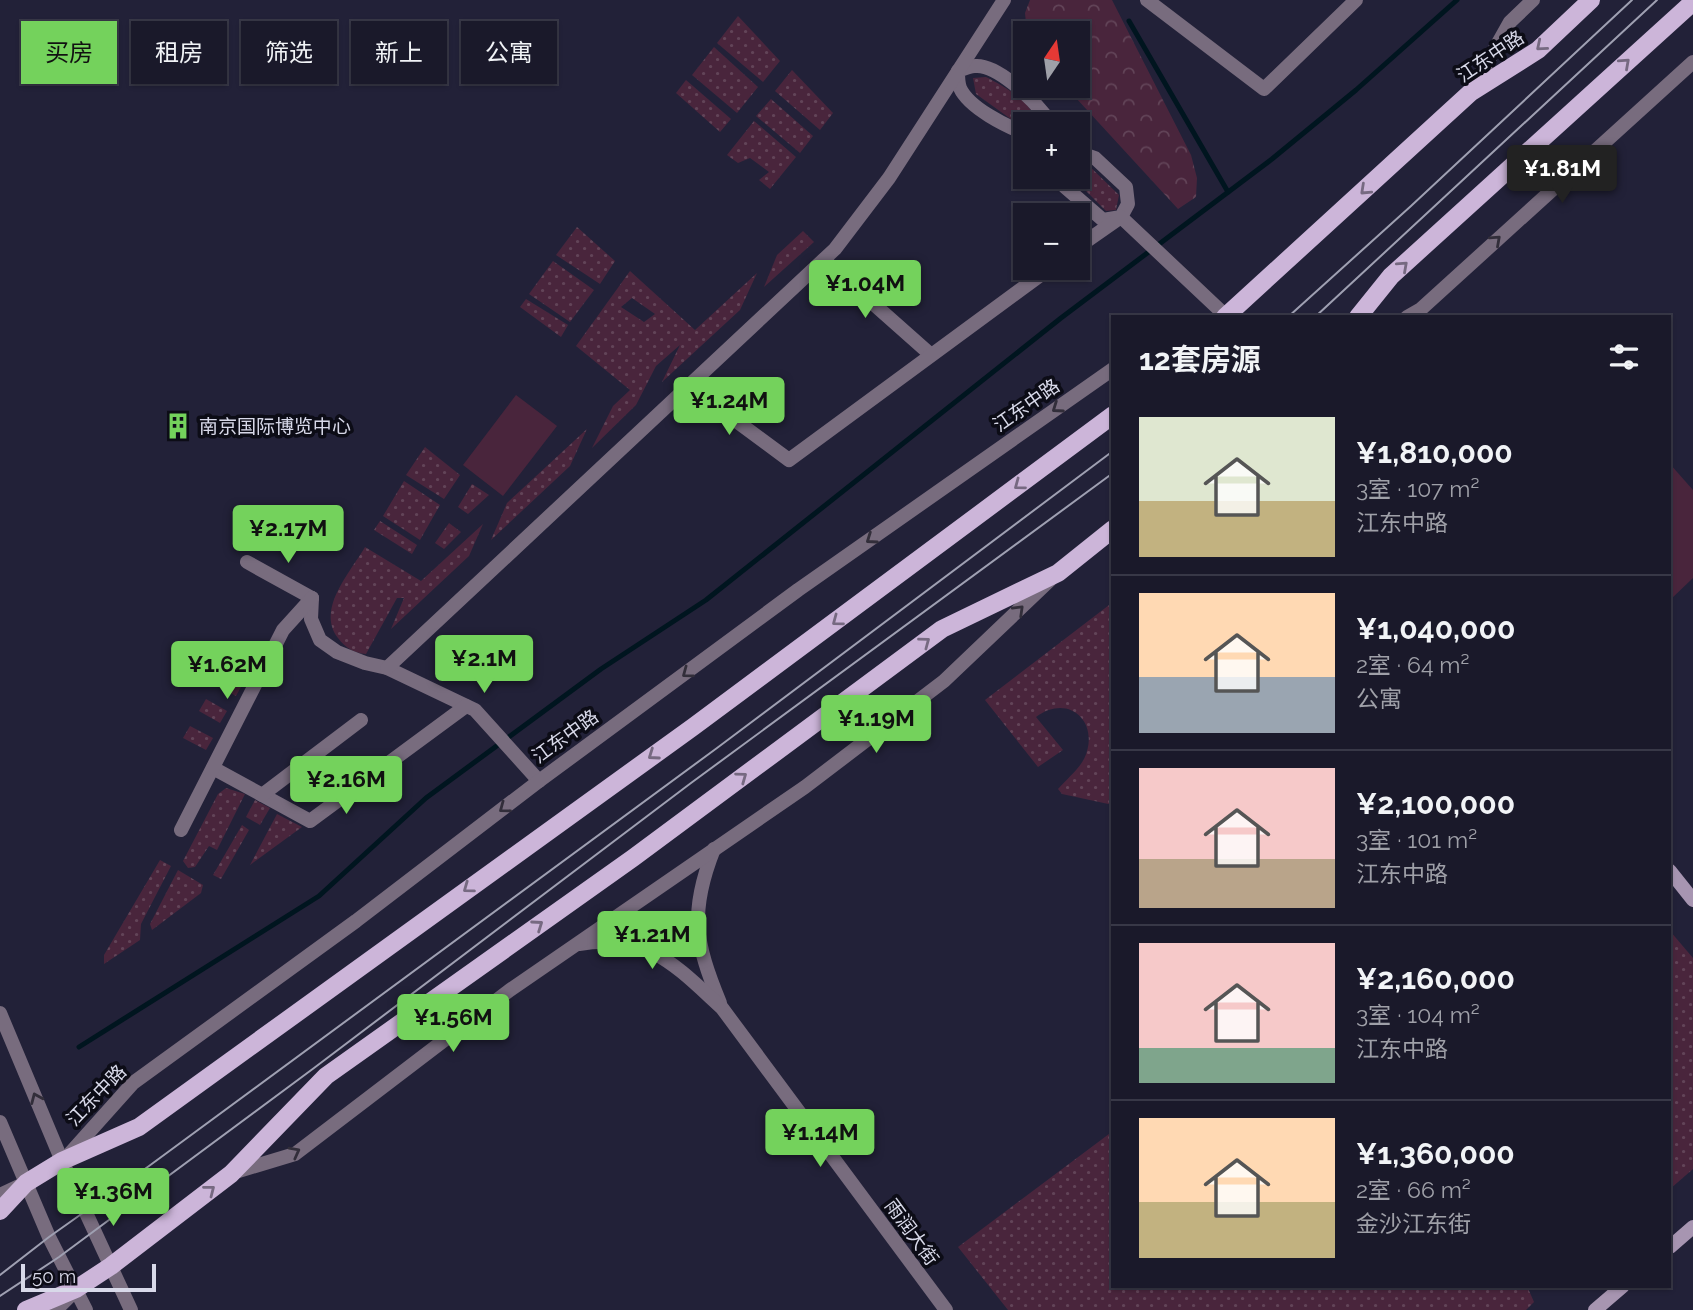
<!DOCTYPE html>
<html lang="zh">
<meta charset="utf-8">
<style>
:root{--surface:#1a192a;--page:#272636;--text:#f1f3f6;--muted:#9fa0a8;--line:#383847;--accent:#74d25c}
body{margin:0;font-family:Raleway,"Noto Sans SC",sans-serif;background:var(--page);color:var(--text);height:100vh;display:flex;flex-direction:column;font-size:26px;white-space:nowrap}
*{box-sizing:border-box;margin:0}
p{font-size:23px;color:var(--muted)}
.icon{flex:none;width:38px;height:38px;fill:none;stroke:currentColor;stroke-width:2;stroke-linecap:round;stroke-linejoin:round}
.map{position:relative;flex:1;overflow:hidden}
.drawer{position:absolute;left:1111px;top:315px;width:560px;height:973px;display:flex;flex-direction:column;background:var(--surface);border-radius:0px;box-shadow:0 2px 5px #0004,0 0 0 2px var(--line)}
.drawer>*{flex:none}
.hud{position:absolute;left:21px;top:21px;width:665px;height:63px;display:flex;gap:14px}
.needle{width:46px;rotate:13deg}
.buttons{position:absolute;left:1013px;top:21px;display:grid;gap:14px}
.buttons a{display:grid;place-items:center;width:77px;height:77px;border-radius:0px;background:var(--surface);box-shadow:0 2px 5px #0004,0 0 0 2px var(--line);font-size:35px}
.scale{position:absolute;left:21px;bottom:18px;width:135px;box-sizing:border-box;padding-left:7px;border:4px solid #d8d9e9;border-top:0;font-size:19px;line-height:24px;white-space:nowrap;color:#d8d9e9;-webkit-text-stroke:5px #0c0c16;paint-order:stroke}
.price{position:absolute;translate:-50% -60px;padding:0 16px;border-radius:7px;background:var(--accent);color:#111;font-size:23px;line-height:46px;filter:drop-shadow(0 2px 4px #0008)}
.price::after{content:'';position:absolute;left:50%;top:42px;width:21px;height:16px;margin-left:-10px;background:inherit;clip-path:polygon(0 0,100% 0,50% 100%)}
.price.selected{background:#222;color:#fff}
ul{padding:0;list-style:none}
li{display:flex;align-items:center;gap:21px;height:175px;padding:0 28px}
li+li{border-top:2px solid var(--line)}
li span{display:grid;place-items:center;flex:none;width:196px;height:140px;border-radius:0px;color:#555}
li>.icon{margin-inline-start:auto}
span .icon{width:84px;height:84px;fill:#fffc;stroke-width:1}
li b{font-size:30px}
h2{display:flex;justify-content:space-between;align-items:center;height:84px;padding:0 28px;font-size:30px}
.chip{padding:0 24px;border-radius:0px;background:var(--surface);box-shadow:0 2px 5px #0004,0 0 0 2px var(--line);font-size:24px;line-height:63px}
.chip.selected{background:var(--accent);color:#111}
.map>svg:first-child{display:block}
.grass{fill:url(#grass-dots);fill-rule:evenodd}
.forest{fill:url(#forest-crowns)}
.green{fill:#49253c}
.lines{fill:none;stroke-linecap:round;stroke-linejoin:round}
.stream{stroke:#00151f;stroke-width:5}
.minor{stroke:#786c7e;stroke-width:14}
.tertiary{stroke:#786c7e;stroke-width:14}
.secondary{stroke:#a795b1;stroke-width:14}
.primary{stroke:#ccb5d9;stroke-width:18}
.tram{stroke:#9fa0b2;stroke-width:2}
.oneway{stroke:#766981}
.oneway2{stroke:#322e3a}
.labels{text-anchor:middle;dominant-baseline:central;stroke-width:7;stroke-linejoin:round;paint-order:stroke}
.street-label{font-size:19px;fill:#d8d9e9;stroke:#0c0c16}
.poi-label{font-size:19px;fill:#d8d9e9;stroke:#0c0c16;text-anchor:start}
</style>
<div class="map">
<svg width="1693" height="1310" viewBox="0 0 1693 1310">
<defs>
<pattern id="grass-dots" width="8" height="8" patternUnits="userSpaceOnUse" patternTransform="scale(1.75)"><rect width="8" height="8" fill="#49253c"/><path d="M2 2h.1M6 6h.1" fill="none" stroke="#624458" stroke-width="1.8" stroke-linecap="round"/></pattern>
<pattern id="forest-crowns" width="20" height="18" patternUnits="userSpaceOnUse" patternTransform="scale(1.75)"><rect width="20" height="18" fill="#49253c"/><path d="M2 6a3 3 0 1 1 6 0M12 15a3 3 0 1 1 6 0" fill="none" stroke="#624458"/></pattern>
</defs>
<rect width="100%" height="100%" fill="#222138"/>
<!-- grass -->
<g class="grass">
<polygon points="738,16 780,61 763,82 717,43"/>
<polygon points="714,47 758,87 737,113 692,75"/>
<polygon points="792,70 833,113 820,130 775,91"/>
<path d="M986,77C1003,86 1033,101 1035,122L1019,125L976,94L973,78Z"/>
<polygon points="686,80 731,119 720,132 676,93"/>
<polygon points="771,99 813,136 800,153 756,116"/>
<polygon points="754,121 796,157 770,189 759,180 769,172 750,158 738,163 727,155"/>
<polygon points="1083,160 1119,195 1116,210 1106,211 1073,178 1078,177 1078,163"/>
<polygon points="577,227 615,261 600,284 556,255"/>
<polygon points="803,231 814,242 764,287 777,255"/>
<polygon points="553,261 594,290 570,322 529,294"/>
<path d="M630,271L695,330L757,273L740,310L662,382L680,345L656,366L636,405L592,448L613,406L630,390L576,346ZM632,298L655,314L644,322L621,307Z"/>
<polygon points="526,299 568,325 561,337 520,307"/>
<polygon points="587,429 570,466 491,540 507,503"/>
<polygon points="425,447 460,475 444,499 406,475"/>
<polygon points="404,481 440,505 420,540 383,516"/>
<polygon points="472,484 489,495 468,514 458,507"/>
<polygon points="380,521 417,545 412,554 374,530"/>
<polygon points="449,523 461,532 444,549 435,543"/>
<path d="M483,524L469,556L391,629L404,598H397L366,654C355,653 345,648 338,638C316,609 350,573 365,547L421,581Z"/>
<path d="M1113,602V805L1062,794L1058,789C1066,780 1078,770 1084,759C1101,724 1070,692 1036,717L1063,750L1038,767L985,700Z"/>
<polygon points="236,643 258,655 250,667 229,655"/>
<polygon points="220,673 242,685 236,696 214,684"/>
<polygon points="206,699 227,711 220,723 199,711"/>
<polygon points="190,726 213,738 206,750 183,738"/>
<polygon points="226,788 245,794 217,850 209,846 195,867 188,868 183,861 218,794"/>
<polygon points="255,800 270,808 260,825 246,817"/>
<polygon points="277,814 302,827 250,865"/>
<polygon points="242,825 249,830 221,879 213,875"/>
<polygon points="160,860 171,866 141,924 140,940 104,964 104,955"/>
<polygon points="178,870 203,885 201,893 152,930 150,924"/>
<polygon points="1670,931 1693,958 1693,1169 1670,1189"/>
<polygon points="1113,1131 1113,1286 1527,1286 1534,1302 1526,1310 1008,1310 958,1247"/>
</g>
<!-- forest -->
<polygon class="forest" points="1030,0 1112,0 1191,155 1197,178 1196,197 1178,209 1065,86 1078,86 1078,33 1027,33 1025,13"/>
<!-- green -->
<g class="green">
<polygon points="516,395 557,426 503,496 463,465"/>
<polygon points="1670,464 1693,490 1693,578 1670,600"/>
</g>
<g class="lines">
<!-- stream -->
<g class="stream">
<polyline points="1129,21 1228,192"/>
<polyline points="79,1047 319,896 426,798 601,669 706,600 1061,318 1272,159 1356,90 1457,0"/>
</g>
<!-- minor -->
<g class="minor">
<polyline points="1147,0 1264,89 1356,0"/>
<path d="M1026,134C1006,126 969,108 960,88C958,83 958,76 958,71C963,69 970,66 975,66C997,64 1031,98 1044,114V124"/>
<polyline points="1059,177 1065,187 1103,220 1121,217 1128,204 1126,187 1095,158 1078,152"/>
<polyline points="1078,247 1121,217 1226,316"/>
<polyline points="824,260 930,354"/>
<polyline points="689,386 789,460 1050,268"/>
<polyline points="247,562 312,598"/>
<polyline points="312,598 311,619 320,640 337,652 365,663 387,668 475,710 539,781"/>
<polyline points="387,668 835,249 889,178 1004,0"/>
<polyline points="213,768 310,821 466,706"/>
<polyline points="262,795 361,720"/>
<polyline points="181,830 283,630 312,598"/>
</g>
<!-- tertiary -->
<g class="tertiary">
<polyline points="1470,93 1510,22 1533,0"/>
<polyline points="1407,317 1421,309 1693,62"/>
<path d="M714,849C689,912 695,942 720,1003"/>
<path d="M579,944C647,932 676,966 722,1008L946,1310"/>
<polyline points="0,1013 62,1161 131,1310"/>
<polyline points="0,1122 49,1237 86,1310"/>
<polyline points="65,1159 133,1083 356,921 539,781 798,590 1113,369"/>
<polyline points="232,1173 295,1154 510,990 805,787 944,681 1050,580"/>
<polyline points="0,1195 21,1185"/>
<polyline points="56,1310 75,1291"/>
</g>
<!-- secondary -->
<g class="secondary">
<polyline points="1670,871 1693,900"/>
<polyline points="1670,1247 1693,1227"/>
<polyline points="1595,1310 1623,1286"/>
</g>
<!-- primary -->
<g class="primary">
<polyline points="1225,317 1470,93 1538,50 1591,0"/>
<polyline points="1358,317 1391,276 1693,2"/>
<polyline points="0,1211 26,1183 62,1161 139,1127 693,727 1113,415"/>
<polyline points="26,1310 76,1289 111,1266 231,1174 326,1076 633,858 942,629 1058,573 1113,529"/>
</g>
<!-- tram -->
<g class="tram">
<polyline points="1288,317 1411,206 1632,0"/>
<polyline points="1315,317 1657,0"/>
<polyline points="0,1275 49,1237 149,1166 717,748 1113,451"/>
<polyline points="0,1296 59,1257 314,1068 691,783 1113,473"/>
</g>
</g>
<!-- one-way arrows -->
<defs><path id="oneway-chevron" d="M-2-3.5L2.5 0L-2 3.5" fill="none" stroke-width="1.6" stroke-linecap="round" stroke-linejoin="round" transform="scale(1.75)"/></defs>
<g class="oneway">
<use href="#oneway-chevron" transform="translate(1541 46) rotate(140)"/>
<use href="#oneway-chevron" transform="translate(1625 63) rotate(-42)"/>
<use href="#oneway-chevron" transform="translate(1365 190) rotate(137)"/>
<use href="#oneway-chevron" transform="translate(1403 266) rotate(-42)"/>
<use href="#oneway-chevron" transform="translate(1019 485) rotate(143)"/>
<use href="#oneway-chevron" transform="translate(837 621) rotate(143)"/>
<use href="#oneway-chevron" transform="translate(925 642) rotate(-37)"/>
<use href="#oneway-chevron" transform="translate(653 755) rotate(145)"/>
<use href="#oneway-chevron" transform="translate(742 777) rotate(-36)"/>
<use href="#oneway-chevron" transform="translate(468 888) rotate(144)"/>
<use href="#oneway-chevron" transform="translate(538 925) rotate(-35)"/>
<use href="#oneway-chevron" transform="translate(210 1190) rotate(-38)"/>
</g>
<g class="oneway2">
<use href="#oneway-chevron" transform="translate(1496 240) rotate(-42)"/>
<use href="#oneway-chevron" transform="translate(1057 408) rotate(145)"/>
<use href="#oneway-chevron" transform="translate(871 539) rotate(145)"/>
<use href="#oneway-chevron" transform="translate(1019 610) rotate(-44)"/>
<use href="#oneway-chevron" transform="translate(687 673) rotate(143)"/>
<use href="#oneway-chevron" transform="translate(504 808) rotate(143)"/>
<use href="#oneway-chevron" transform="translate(36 1098) rotate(-113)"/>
<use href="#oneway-chevron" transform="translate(295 1152) rotate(-28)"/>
</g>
<!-- icons -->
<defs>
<g id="building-bare" transform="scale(2.1)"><path d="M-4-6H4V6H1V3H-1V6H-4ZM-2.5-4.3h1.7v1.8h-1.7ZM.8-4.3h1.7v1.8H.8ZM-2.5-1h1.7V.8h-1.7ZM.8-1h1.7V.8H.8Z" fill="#74d25c" stroke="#0c0c16" stroke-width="2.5" paint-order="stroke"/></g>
</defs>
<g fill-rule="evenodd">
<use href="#building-bare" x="178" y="426"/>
</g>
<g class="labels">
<!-- street labels -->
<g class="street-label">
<text transform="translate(1490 56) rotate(-34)">江东中路</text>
<text transform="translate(1026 405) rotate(-35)">江东中路</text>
<text transform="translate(565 736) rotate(-36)">江东中路</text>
<text transform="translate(96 1095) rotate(-46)">江东中路</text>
<text transform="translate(912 1232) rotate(54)">雨润大街</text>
</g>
<!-- poi labels -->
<g class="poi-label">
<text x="199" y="426">南京国际博览中心</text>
</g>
</g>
</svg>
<div class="buttons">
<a><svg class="needle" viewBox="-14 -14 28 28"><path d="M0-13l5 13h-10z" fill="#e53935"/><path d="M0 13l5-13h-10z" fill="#9fa0a8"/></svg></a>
<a>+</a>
<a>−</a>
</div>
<div class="scale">50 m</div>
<b class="price selected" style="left:1562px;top:205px">¥1.81M</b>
<b class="price" style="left:865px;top:320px">¥1.04M</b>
<b class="price" style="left:729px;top:437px">¥1.24M</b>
<b class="price" style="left:288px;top:565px">¥2.17M</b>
<b class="price" style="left:484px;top:695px">¥2.1M</b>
<b class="price" style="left:227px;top:701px">¥1.62M</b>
<b class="price" style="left:876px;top:755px">¥1.19M</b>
<b class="price" style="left:346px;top:816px">¥2.16M</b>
<b class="price" style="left:652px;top:971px">¥1.21M</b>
<b class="price" style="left:453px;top:1054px">¥1.56M</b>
<b class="price" style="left:820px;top:1169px">¥1.14M</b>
<b class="price" style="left:113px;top:1228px">¥1.36M</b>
<div class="hud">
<a class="chip selected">买房</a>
<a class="chip">租房</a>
<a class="chip">筛选</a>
<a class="chip">新上</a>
<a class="chip">公寓</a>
</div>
<section class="drawer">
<h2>12套房源<svg class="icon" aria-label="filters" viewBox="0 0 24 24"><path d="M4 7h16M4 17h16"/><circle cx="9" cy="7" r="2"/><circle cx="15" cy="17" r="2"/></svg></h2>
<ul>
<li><span style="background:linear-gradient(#dfe7d0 60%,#c2b280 0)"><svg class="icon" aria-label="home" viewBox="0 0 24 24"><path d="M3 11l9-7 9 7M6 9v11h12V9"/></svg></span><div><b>¥1,810,000</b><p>3室 · 107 m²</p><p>江东中路</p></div></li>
<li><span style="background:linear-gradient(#ffd9b3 60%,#9aa5b1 0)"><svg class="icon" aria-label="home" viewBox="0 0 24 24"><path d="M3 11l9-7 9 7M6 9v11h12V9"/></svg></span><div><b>¥1,040,000</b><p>2室 · 64 m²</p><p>公寓</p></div></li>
<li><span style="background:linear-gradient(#f6c9c9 65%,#b9a48a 0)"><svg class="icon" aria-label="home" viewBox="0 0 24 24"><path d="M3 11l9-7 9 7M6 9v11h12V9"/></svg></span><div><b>¥2,100,000</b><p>3室 · 101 m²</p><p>江东中路</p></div></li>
<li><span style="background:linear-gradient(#f6c9c9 75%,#7fa58c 0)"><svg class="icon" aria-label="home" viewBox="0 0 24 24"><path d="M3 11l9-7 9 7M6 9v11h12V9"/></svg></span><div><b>¥2,160,000</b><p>3室 · 104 m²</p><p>江东中路</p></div></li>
<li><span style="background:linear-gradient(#ffd9b3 60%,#c2b280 0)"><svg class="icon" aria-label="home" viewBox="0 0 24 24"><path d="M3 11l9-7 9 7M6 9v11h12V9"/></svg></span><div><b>¥1,360,000</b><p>2室 · 66 m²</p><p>金沙江东街</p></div></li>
</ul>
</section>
</div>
